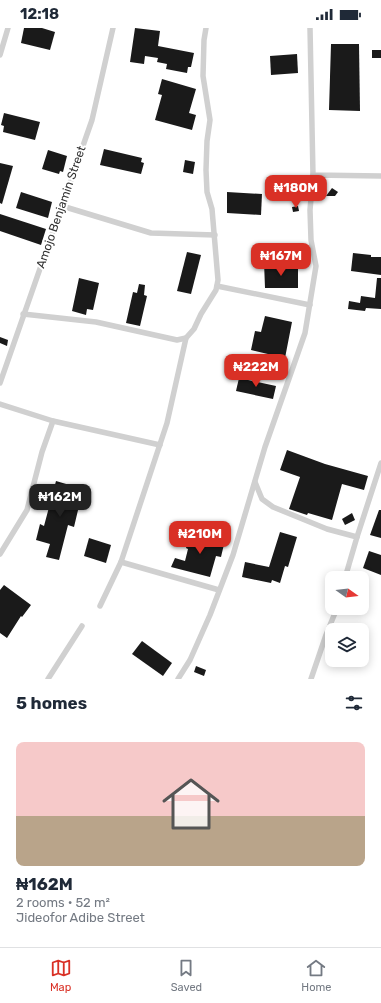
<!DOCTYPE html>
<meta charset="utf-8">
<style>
:root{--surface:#fff;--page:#f2f2f3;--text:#1f2937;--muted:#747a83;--line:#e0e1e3;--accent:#d93025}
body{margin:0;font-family:Rubik,sans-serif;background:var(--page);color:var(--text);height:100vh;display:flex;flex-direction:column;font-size:15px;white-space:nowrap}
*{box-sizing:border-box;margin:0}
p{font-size:13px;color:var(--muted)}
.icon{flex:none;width:22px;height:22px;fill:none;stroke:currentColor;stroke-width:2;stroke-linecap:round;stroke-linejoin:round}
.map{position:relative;height:651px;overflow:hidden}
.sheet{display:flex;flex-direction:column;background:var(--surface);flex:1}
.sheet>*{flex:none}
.needle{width:26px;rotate:104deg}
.fabs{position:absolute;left:325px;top:543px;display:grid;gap:8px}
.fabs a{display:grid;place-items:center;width:44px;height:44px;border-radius:8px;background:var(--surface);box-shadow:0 2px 10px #0003;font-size:20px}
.price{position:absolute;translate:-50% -34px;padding:0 9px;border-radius:8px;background:var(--accent);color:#fff;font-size:13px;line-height:26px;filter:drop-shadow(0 1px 2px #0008)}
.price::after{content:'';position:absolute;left:50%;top:24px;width:12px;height:9px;margin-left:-6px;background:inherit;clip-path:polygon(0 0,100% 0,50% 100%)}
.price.active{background:#222;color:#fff}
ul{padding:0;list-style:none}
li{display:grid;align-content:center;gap:8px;height:212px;padding:0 16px}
li span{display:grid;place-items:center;height:124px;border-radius:8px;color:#555}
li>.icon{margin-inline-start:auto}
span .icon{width:72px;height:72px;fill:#fffc;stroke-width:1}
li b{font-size:17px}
h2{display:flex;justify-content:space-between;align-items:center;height:48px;padding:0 16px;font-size:17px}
.status{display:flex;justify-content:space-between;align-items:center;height:28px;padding:0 20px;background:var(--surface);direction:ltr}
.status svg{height:11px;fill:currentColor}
.tabs{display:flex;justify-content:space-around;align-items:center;height:56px;border-top:1px solid var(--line);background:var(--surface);font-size:11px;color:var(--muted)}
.tabs a{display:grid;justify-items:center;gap:2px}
.tabs .active{color:var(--accent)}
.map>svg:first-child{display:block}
.building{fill:#1a1a1a}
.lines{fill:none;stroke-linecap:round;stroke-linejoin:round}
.street{stroke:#d0d0d0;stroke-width:5.5}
.labels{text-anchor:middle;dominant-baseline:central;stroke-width:4;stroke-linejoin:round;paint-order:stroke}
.street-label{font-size:12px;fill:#333;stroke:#fff}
</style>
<div class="status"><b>12:18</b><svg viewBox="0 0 49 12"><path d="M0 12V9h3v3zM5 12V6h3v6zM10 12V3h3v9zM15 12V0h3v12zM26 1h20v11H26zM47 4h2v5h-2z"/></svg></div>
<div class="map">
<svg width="381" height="651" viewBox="0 0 381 651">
<rect width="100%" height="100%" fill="#fff"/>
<!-- building -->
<g class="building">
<polygon points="24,0 42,0 55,4 50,22 21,15"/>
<polygon points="135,0 160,3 158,18 194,25 191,39 188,39 187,45 166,41 167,36 157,34 158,30 145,28 144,36 130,34"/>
<polygon points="331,16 359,16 360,83 329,82"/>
<rect x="372" y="22" width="9" height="8"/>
<polygon points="297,26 298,45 271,47 270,28"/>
<polygon points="162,51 196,61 189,85 196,87 192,102 155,92 162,67 158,66"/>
<polygon points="4,85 40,94 35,112 3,104 4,98 1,97"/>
<polygon points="104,121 142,130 141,134 144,135 141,146 100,137"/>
<polygon points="48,122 67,128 63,144 60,143 59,146 42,141"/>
<polygon points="185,132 195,134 193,146 183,144"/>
<polygon points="0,135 13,138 2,176 0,175"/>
<polygon points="274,150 300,152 299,166 274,164"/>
<polygon points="332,160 338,164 335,168 326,168"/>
<polygon points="21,164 52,174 48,190 16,180"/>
<polygon points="227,164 262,166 261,187 227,185"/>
<polygon points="298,178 299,183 293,184 292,179"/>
<polygon points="0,186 46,201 41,217 0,203"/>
<polygon points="187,224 201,227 191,266 177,263"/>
<polygon points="353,225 371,227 371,229 381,229 381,247 351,243"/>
<polygon points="264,234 271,234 271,240 298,240 298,260 265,260"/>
<polygon points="79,250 99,255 93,282 87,281 86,287 72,283"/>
<polygon points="377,250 381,250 381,281 366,280 365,283 348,281 349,273 360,275 361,268 375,270"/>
<polygon points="139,256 145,257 144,267 147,268 140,298 126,295 133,264 137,265"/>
<polygon points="265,288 292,294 285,330 251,322 255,303 261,304"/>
<polygon points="0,309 8,312 7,318 0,315"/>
<polygon points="239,350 276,358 273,371 236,363"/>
<polygon points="287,422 325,436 368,448 364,462 342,456 332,492 308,485 307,487 289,481 300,449 280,442"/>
<polygon points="56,453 83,461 74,499 68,497 59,532 46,529 50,516 36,512 40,496 44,498"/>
<polygon points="379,482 381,482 381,510 370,507"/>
<polygon points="352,485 355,492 345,497 342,491"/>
<polygon points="190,504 225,512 221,529 216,528 210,549 171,539 175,530 185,533 188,521 186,520"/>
<polygon points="280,504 297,509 288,539 285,538 280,555 272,552 271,555 242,549 245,534 269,539"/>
<polygon points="89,510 111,517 106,535 84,528"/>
<polygon points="369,523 381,527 381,547 363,540"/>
<polygon points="4,557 31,577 22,589 21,588 7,610 0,605 0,562"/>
<polygon points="142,613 172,635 163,648 132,626"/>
<polygon points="196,638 206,642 204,648 194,644"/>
</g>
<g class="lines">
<!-- street -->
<g class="street">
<polyline points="310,0 313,147 381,148"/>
<polyline points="0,27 8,0"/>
<polyline points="62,178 151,205 215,207"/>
<polyline points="217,258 310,277"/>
<polyline points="23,286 96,294 177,312 186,310 194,301 201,286 216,262 218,252 212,181 207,164 206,142 207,113 210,92 203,48 204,12 206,0"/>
<polyline points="0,355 92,92 113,0"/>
<polyline points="0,376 53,393 160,417"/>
<polyline points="255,454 262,471 273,479 327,501 357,509 345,550"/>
<polyline points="357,509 381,435"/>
<polyline points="0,526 27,482 42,424 53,393"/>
<polyline points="121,534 219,562"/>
<polyline points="100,578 121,534 167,395 186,310"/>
<polyline points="48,651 82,598"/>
<polyline points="178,651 190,632 210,587 233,527 265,419 305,305 316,238 311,212 310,182 313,147"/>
<polyline points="311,651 326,607 337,580"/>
</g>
</g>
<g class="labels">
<!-- street labels -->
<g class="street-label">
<text transform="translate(61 179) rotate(-71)">Amojo Benjamin Street</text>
</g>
</g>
</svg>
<div class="fabs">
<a><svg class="needle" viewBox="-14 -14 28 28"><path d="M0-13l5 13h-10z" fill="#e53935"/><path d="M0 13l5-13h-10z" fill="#747a83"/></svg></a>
<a><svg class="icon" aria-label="layers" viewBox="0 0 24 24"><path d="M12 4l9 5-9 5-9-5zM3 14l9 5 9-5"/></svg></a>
</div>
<b class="price" style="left:296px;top:181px">₦180M</b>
<b class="price" style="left:281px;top:249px">₦167M</b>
<b class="price" style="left:256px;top:360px">₦222M</b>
<b class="price active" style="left:60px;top:490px">₦162M</b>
<b class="price" style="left:200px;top:527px">₦210M</b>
</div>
<section class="sheet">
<h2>5 homes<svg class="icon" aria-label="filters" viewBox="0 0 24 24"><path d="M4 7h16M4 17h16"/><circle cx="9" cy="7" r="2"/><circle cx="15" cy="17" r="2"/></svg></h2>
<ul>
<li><span style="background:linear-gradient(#f6c9c9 60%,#b9a48a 0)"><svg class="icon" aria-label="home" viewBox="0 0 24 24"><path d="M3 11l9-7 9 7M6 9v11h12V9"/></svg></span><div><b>₦162M</b><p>2 rooms · 52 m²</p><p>Jideofor Adibe Street</p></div></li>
</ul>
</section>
<nav class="tabs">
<a class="active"><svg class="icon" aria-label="map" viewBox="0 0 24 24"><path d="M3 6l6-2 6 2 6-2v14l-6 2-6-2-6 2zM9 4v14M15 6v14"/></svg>Map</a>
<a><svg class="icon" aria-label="saved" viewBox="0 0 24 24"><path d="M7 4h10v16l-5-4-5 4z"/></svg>Saved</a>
<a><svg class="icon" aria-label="home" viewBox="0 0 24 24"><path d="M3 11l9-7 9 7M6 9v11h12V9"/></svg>Home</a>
</nav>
